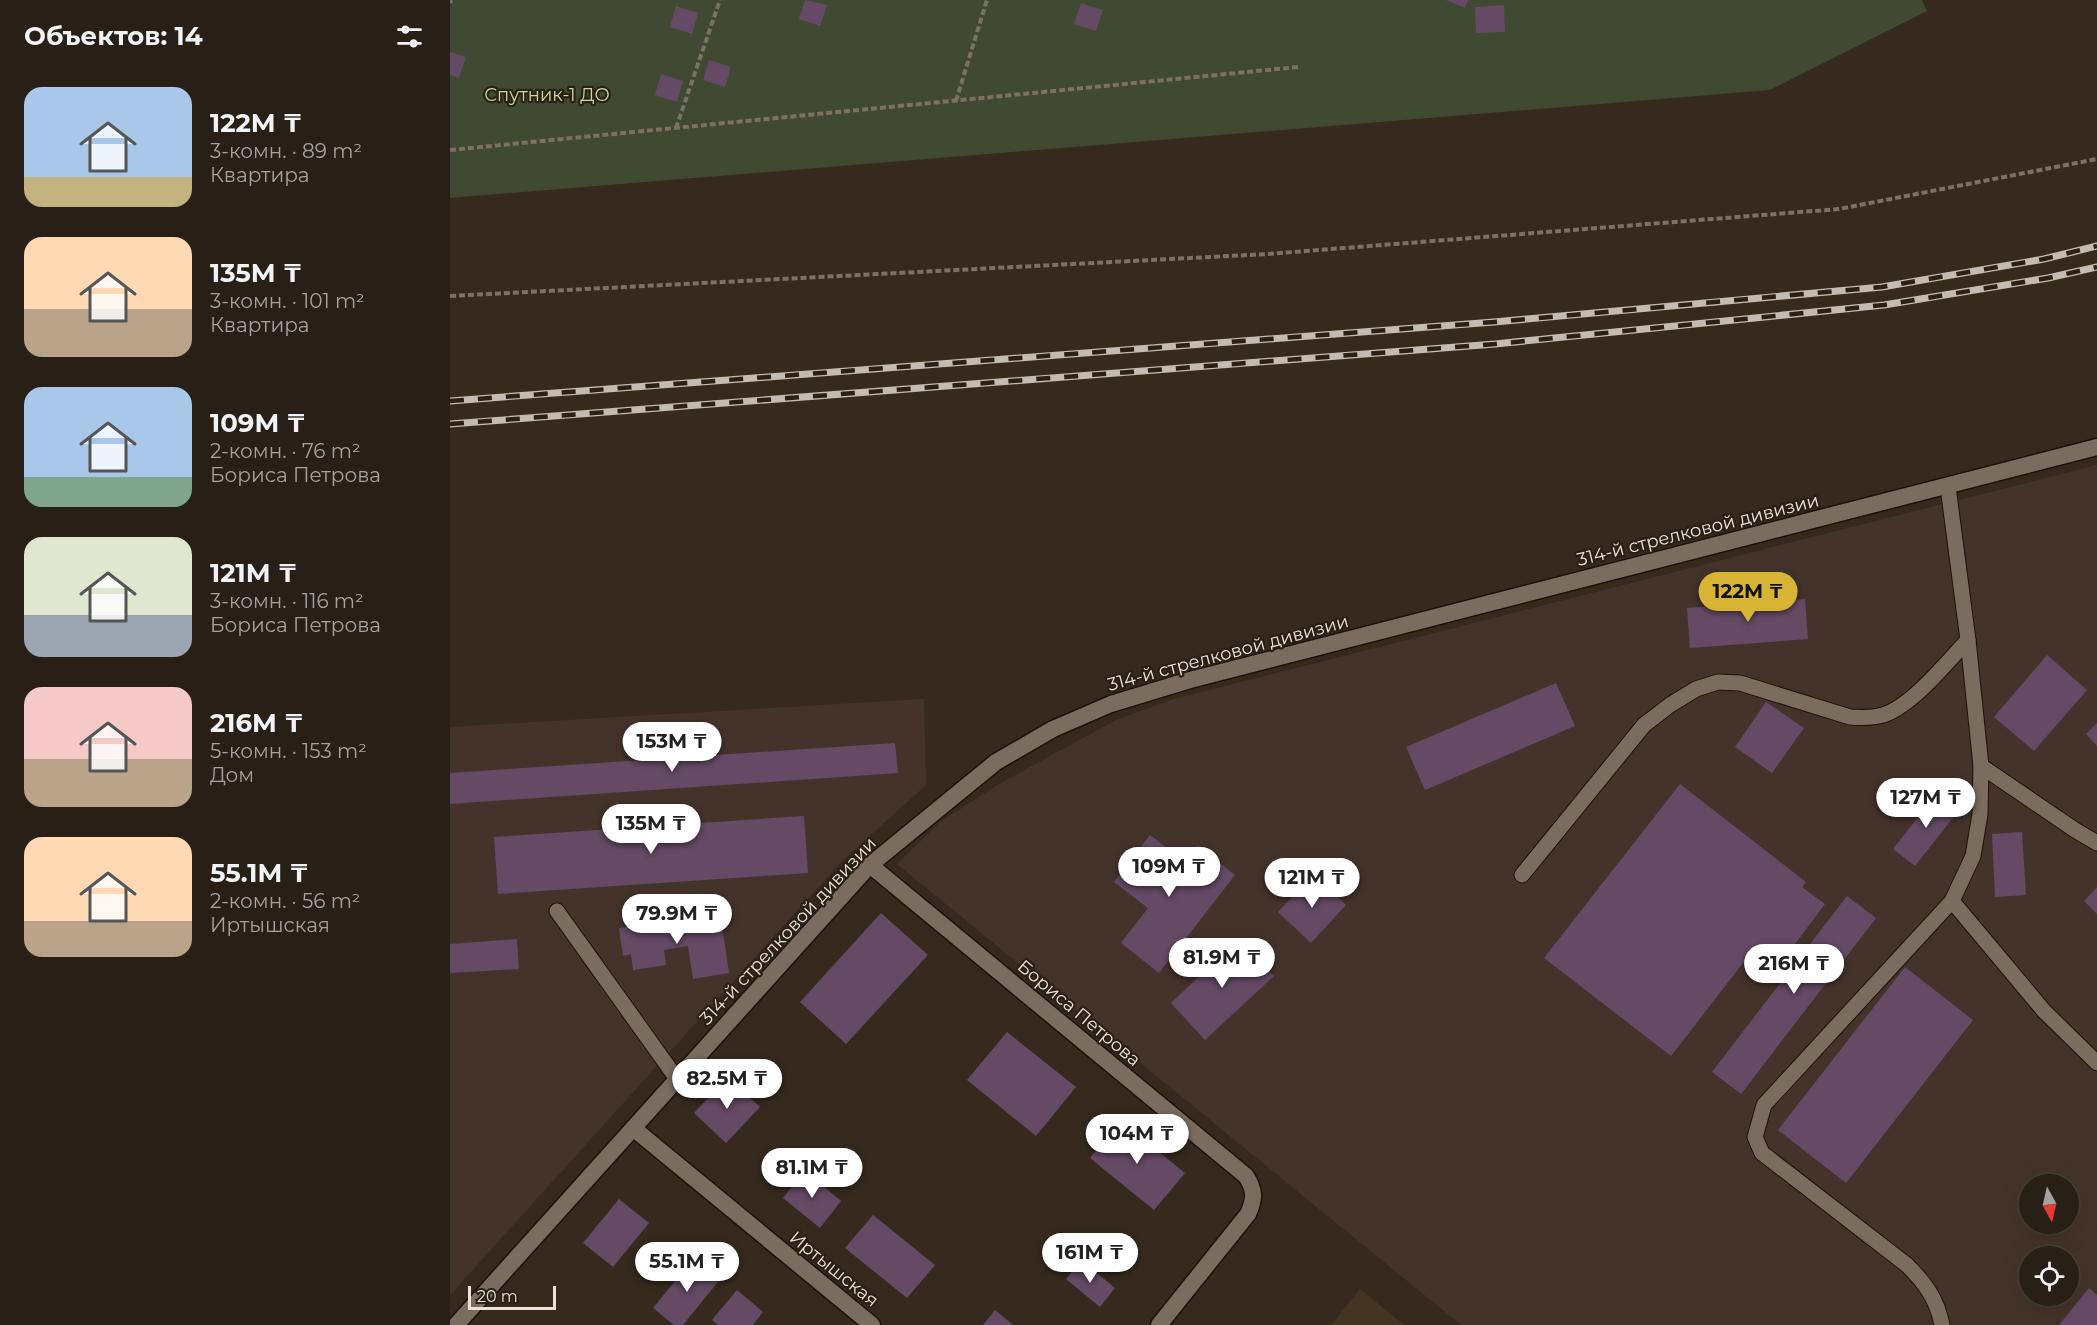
<!DOCTYPE html>
<html lang="ru">
<meta charset="utf-8">
<style>
:root{--surface:#282016;--page:#342d23;--text:#f1f3f6;--muted:#a5a3a1;--line:#443e35;--accent:#d8b434}
body{margin:0;font-family:Montserrat,sans-serif;background:var(--page);color:var(--text);height:100vh;display:flex;flex-direction:column;font-size:22px;white-space:nowrap}
*{box-sizing:border-box;margin:0}
p{font-size:20px;color:var(--muted)}
.icon{flex:none;width:33px;height:33px;fill:none;stroke:currentColor;stroke-width:2;stroke-linecap:round;stroke-linejoin:round}
.map{position:relative;flex:1;overflow:hidden}
.sheet{display:flex;flex-direction:column;background:var(--surface);width:450px}
.sheet>*{flex:none}
.needle{width:39px;rotate:172deg}
.tools{position:absolute;left:1569px;top:1174px;display:grid;gap:12px}
.tools a{display:grid;place-items:center;width:60px;height:60px;border-radius:50%;background:var(--surface);box-shadow:0 6px 24px #0002,0 0 0 2px var(--line);font-size:30px}
.scale{position:absolute;left:18px;bottom:15px;width:88px;box-sizing:border-box;padding-left:6px;border:3px solid #ebe3db;border-top:0;font-size:16px;line-height:21px;white-space:nowrap;color:#ebe3db;-webkit-text-stroke:4px #2b2014;paint-order:stroke}
.price{position:absolute;translate:-50% -51px;padding:0 14px;border-radius:21px;background:#fff;color:#222;font-size:20px;line-height:39px;filter:drop-shadow(0 2px 3px #0008)}
.price::after{content:'';position:absolute;left:50%;top:36px;width:18px;height:14px;margin-left:-9px;background:inherit;clip-path:polygon(0 0,100% 0,50% 100%)}
.price.active{background:var(--accent);color:#111}
ul{padding:0;list-style:none}
li{display:flex;align-items:center;gap:18px;height:150px;padding:0 24px}
li span{display:grid;place-items:center;flex:none;width:168px;height:120px;border-radius:18px;color:#555}
li>.icon{margin-inline-start:auto}
span .icon{width:72px;height:72px;fill:#fffc;stroke-width:1}
li b{font-size:26px}
h2{display:flex;justify-content:space-between;align-items:center;height:72px;padding:0 24px;font-size:26px}
main{display:flex;flex:1;min-height:0}
.map>svg:first-child{display:block}
.industrial{fill:#44332b;fill-rule:evenodd}
.built{fill:#433423}
.green{fill:#404932}
.building{fill:#654a65}
.lines{fill:none;stroke-linecap:round;stroke-linejoin:round}
.service-casing{stroke:#1d1207;stroke-width:17}
.minor-casing{stroke:#1d1207;stroke-width:19}
.tertiary-casing{stroke:#1d1207;stroke-width:19}
.path{stroke:#7c7167;stroke-width:4;stroke-dasharray:6 3;stroke-linecap:butt}
.service{stroke:#7a6c5e;stroke-width:15}
.minor{stroke:#7a6c5e;stroke-width:16}
.tertiary{stroke:#7a6c5e;stroke-width:16}
.rail-casing{stroke:#c4bcb3;stroke-width:7}
.rail{stroke:#2b2014;stroke-width:4.5;stroke-dasharray:14;stroke-linecap:butt}
.labels{text-anchor:middle;dominant-baseline:central;stroke-width:4.5;stroke-linejoin:round;paint-order:stroke}
.park-label{font-size:18px;fill:#c4db9d;stroke:#2b2014}
.street-label{font-size:18px;fill:#ebe3db;stroke:#2b2014}
</style>
<main>
<section class="sheet">
<h2>Объектов: 14<svg class="icon" aria-label="filters" viewBox="0 0 24 24"><path d="M4 7h16M4 17h16"/><circle cx="9" cy="7" r="2"/><circle cx="15" cy="17" r="2"/></svg></h2>
<ul>
<li><span style="background:linear-gradient(#a9c7e8 75%,#c2b280 0)"><svg class="icon" aria-label="home" viewBox="0 0 24 24"><path d="M3 11l9-7 9 7M6 9v11h12V9"/></svg></span><div><b>122M ₸</b><p>3-комн. · 89 m²</p><p>Квартира</p></div></li>
<li><span style="background:linear-gradient(#ffd9b3 60%,#b9a48a 0)"><svg class="icon" aria-label="home" viewBox="0 0 24 24"><path d="M3 11l9-7 9 7M6 9v11h12V9"/></svg></span><div><b>135M ₸</b><p>3-комн. · 101 m²</p><p>Квартира</p></div></li>
<li><span style="background:linear-gradient(#a9c7e8 75%,#7fa58c 0)"><svg class="icon" aria-label="home" viewBox="0 0 24 24"><path d="M3 11l9-7 9 7M6 9v11h12V9"/></svg></span><div><b>109M ₸</b><p>2-комн. · 76 m²</p><p>Бориса Петрова</p></div></li>
<li><span style="background:linear-gradient(#dfe7d0 65%,#9aa5b1 0)"><svg class="icon" aria-label="home" viewBox="0 0 24 24"><path d="M3 11l9-7 9 7M6 9v11h12V9"/></svg></span><div><b>121M ₸</b><p>3-комн. · 116 m²</p><p>Бориса Петрова</p></div></li>
<li><span style="background:linear-gradient(#f6c9c9 60%,#b9a48a 0)"><svg class="icon" aria-label="home" viewBox="0 0 24 24"><path d="M3 11l9-7 9 7M6 9v11h12V9"/></svg></span><div><b>216M ₸</b><p>5-комн. · 153 m²</p><p>Дом</p></div></li>
<li><span style="background:linear-gradient(#ffd9b3 70%,#b9a48a 0)"><svg class="icon" aria-label="home" viewBox="0 0 24 24"><path d="M3 11l9-7 9 7M6 9v11h12V9"/></svg></span><div><b>55.1M ₸</b><p>2-комн. · 56 m²</p><p>Иртышская</p></div></li>
</ul>
</section>
<div class="map">
<svg width="1647" height="1325" viewBox="0 0 1647 1325">
<rect width="100%" height="100%" fill="#362a1e"/>
<!-- industrial -->
<g class="industrial">
<path d="M1647,465V1325H1011L447,864L490,822L549,784L666,720L724,699ZM1580,1185H1618V1224H1580ZM1580,1257H1618V1296H1580Z"/>
<polygon points="474,699 476,785 392,861 0,1295 0,727"/>
</g>
<!-- built -->
<polygon class="built" points="910,1289 954,1325 881,1325"/>
<!-- green -->
<polygon class="green" points="0,0 1472,0 1477,11 1320,90 0,198"/>
<!-- building -->
<g class="building">
<polygon points="355,0 377,5 370,26 349,19"/>
<polygon points="996,0 1018,0 1015,8"/>
<polygon points="631,3 653,10 646,31 624,24"/>
<polygon points="1054,5 1055,32 1026,33 1025,7"/>
<polygon points="226,6 248,13 242,34 220,27"/>
<polygon points="0,52 16,57 9,78 0,75"/>
<polygon points="259,60 281,67 275,87 253,80"/>
<polygon points="211,74 233,81 227,102 205,95"/>
<polygon points="1355,599 1358,639 1240,648 1237,608"/>
<polygon points="1597,655 1637,690 1584,751 1544,717"/>
<polygon points="1106,683 1125,726 975,790 956,747"/>
<polygon points="1316,702 1354,728 1322,773 1285,747"/>
<polygon points="1647,723 1647,746 1636,734"/>
<polygon points="445,743 448,773 0,804 0,773"/>
<polygon points="1230,784 1356,882 1352,887 1375,904 1324,972 1300,954 1221,1056 1094,958"/>
<polygon points="1487,793 1509,810 1465,866 1443,849"/>
<polygon points="354,816 358,873 48,894 44,837"/>
<polygon points="1572,832 1576,895 1545,897 1542,834"/>
<polygon points="700,835 734,861 747,845 785,875 709,973 671,943 698,908 664,882"/>
<polygon points="864,874 896,905 861,943 828,912"/>
<polygon points="1647,887 1647,914 1634,901"/>
<polygon points="1397,896 1426,918 1291,1094 1262,1072"/>
<polygon points="431,913 478,955 396,1044 350,1002"/>
<polygon points="240,917 241,924 271,919 279,973 243,979 238,946 214,950 216,965 183,970 181,954 173,956 169,928"/>
<polygon points="67,939 69,969 0,973 0,944"/>
<polygon points="789,939 824,976 755,1040 721,1003"/>
<polygon points="1455,967 1523,1020 1396,1183 1328,1130"/>
<polygon points="557,1032 626,1087 586,1136 517,1080"/>
<polygon points="278,1077 310,1107 276,1143 244,1113"/>
<polygon points="671,1121 735,1173 704,1210 640,1158"/>
<polygon points="355,1171 391,1201 370,1228 333,1198"/>
<polygon points="169,1199 199,1223 163,1267 133,1243"/>
<polygon points="423,1215 485,1265 457,1298 395,1248"/>
<polygon points="245,1257 271,1278 233,1325 224,1325 203,1308"/>
<polygon points="631,1260 665,1288 650,1307 616,1279"/>
<polygon points="1639,1288 1647,1295 1647,1325 1609,1325"/>
<polygon points="287,1290 313,1312 303,1325 268,1325 262,1320"/>
<polygon points="545,1310 563,1325 533,1325"/>
</g>
<g class="lines">
<!-- service casing -->
<g class="service-casing">
<g id="service">
<polyline points="1531,766 1625,830 1647,843"/>
<path d="M1072,875L1194,725L1220,705L1246,689L1268,682L1290,683L1400,717C1412,718 1422,718 1433,715C1462,706 1497,662 1518,640"/>
<polyline points="1502,901 1594,1011 1647,1063"/>
<polyline points="107,911 227,1079"/>
<path d="M1492,1325C1487,1299 1475,1283 1457,1265L1312,1153L1305,1137L1314,1105L1502,901L1523,856L1530,814L1531,766L1518,640L1498,487"/>
</g>
</g>
<!-- minor casing -->
<g class="minor-casing">
<g id="minor">
<path d="M420,865L796,1176C805,1190 805,1199 798,1214L709,1325"/>
<polyline points="183,1128 422,1325"/>
</g>
</g>
<!-- tertiary casing -->
<g class="tertiary-casing">
<polyline id="tertiary" points="6,1325 420,865 546,762 603,729 661,704 740,680 1647,447"/>
</g>
<!-- path -->
<g class="path">
<polyline points="0,3 1,0"/>
<polyline points="506,101 537,0"/>
<polyline points="226,128 270,0"/>
<polyline points="0,150 848,67"/>
<polyline points="0,296 818,254 1389,209 1647,159"/>
</g>
<!-- service -->
<use href="#service" class="service"/>
<!-- minor -->
<use href="#minor" class="minor"/>
<!-- tertiary -->
<use href="#tertiary" class="tertiary"/>
<!-- rail casing -->
<g class="rail-casing">
<g id="rail">
<polyline points="0,401 1044,322 1432,287 1594,259 1647,246"/>
<polyline points="0,424 1045,344 1434,305 1598,278 1647,267"/>
</g>
</g>
<!-- rail -->
<use href="#rail" class="rail"/>
</g>
<g class="labels">
<!-- park labels -->
<g class="park-label">
<text x="97" y="95">Спутник-1 ДО</text>
</g>
<!-- street labels -->
<g class="street-label">
<text transform="translate(1248 530) rotate(-14)">314-й стрелковой дивизии</text>
<text transform="translate(778 653) rotate(-15)">314-й стрелковой дивизии</text>
<text transform="translate(338 931) rotate(-47)">314-й стрелковой дивизии</text>
<text transform="translate(629 1013) rotate(40)">Бориса Петрова</text>
<text transform="translate(384 1269) rotate(39)">Иртышская</text>
</g>
</g>
</svg>
<div class="tools">
<a><svg class="needle" viewBox="-14 -14 28 28"><path d="M0-13l5 13h-10z" fill="#e53935"/><path d="M0 13l5-13h-10z" fill="#a5a3a1"/></svg></a>
<a><svg class="icon" aria-label="locate" viewBox="0 0 24 24"><circle cx="12" cy="12" r="6"/><path d="M12 2v4M12 18v4M2 12h4M18 12h4"/></svg></a>
</div>
<div class="scale">20 m</div>
<b class="price active" style="left:1298px;top:623px">122M ₸</b>
<b class="price" style="left:222px;top:773px">153M ₸</b>
<b class="price" style="left:1476px;top:829px">127M ₸</b>
<b class="price" style="left:201px;top:855px">135M ₸</b>
<b class="price" style="left:719px;top:898px">109M ₸</b>
<b class="price" style="left:862px;top:909px">121M ₸</b>
<b class="price" style="left:227px;top:945px">79.9M ₸</b>
<b class="price" style="left:772px;top:989px">81.9M ₸</b>
<b class="price" style="left:1344px;top:995px">216M ₸</b>
<b class="price" style="left:277px;top:1110px">82.5M ₸</b>
<b class="price" style="left:687px;top:1165px">104M ₸</b>
<b class="price" style="left:362px;top:1199px">81.1M ₸</b>
<b class="price" style="left:640px;top:1284px">161M ₸</b>
<b class="price" style="left:237px;top:1293px">55.1M ₸</b>
</div>
</main>
